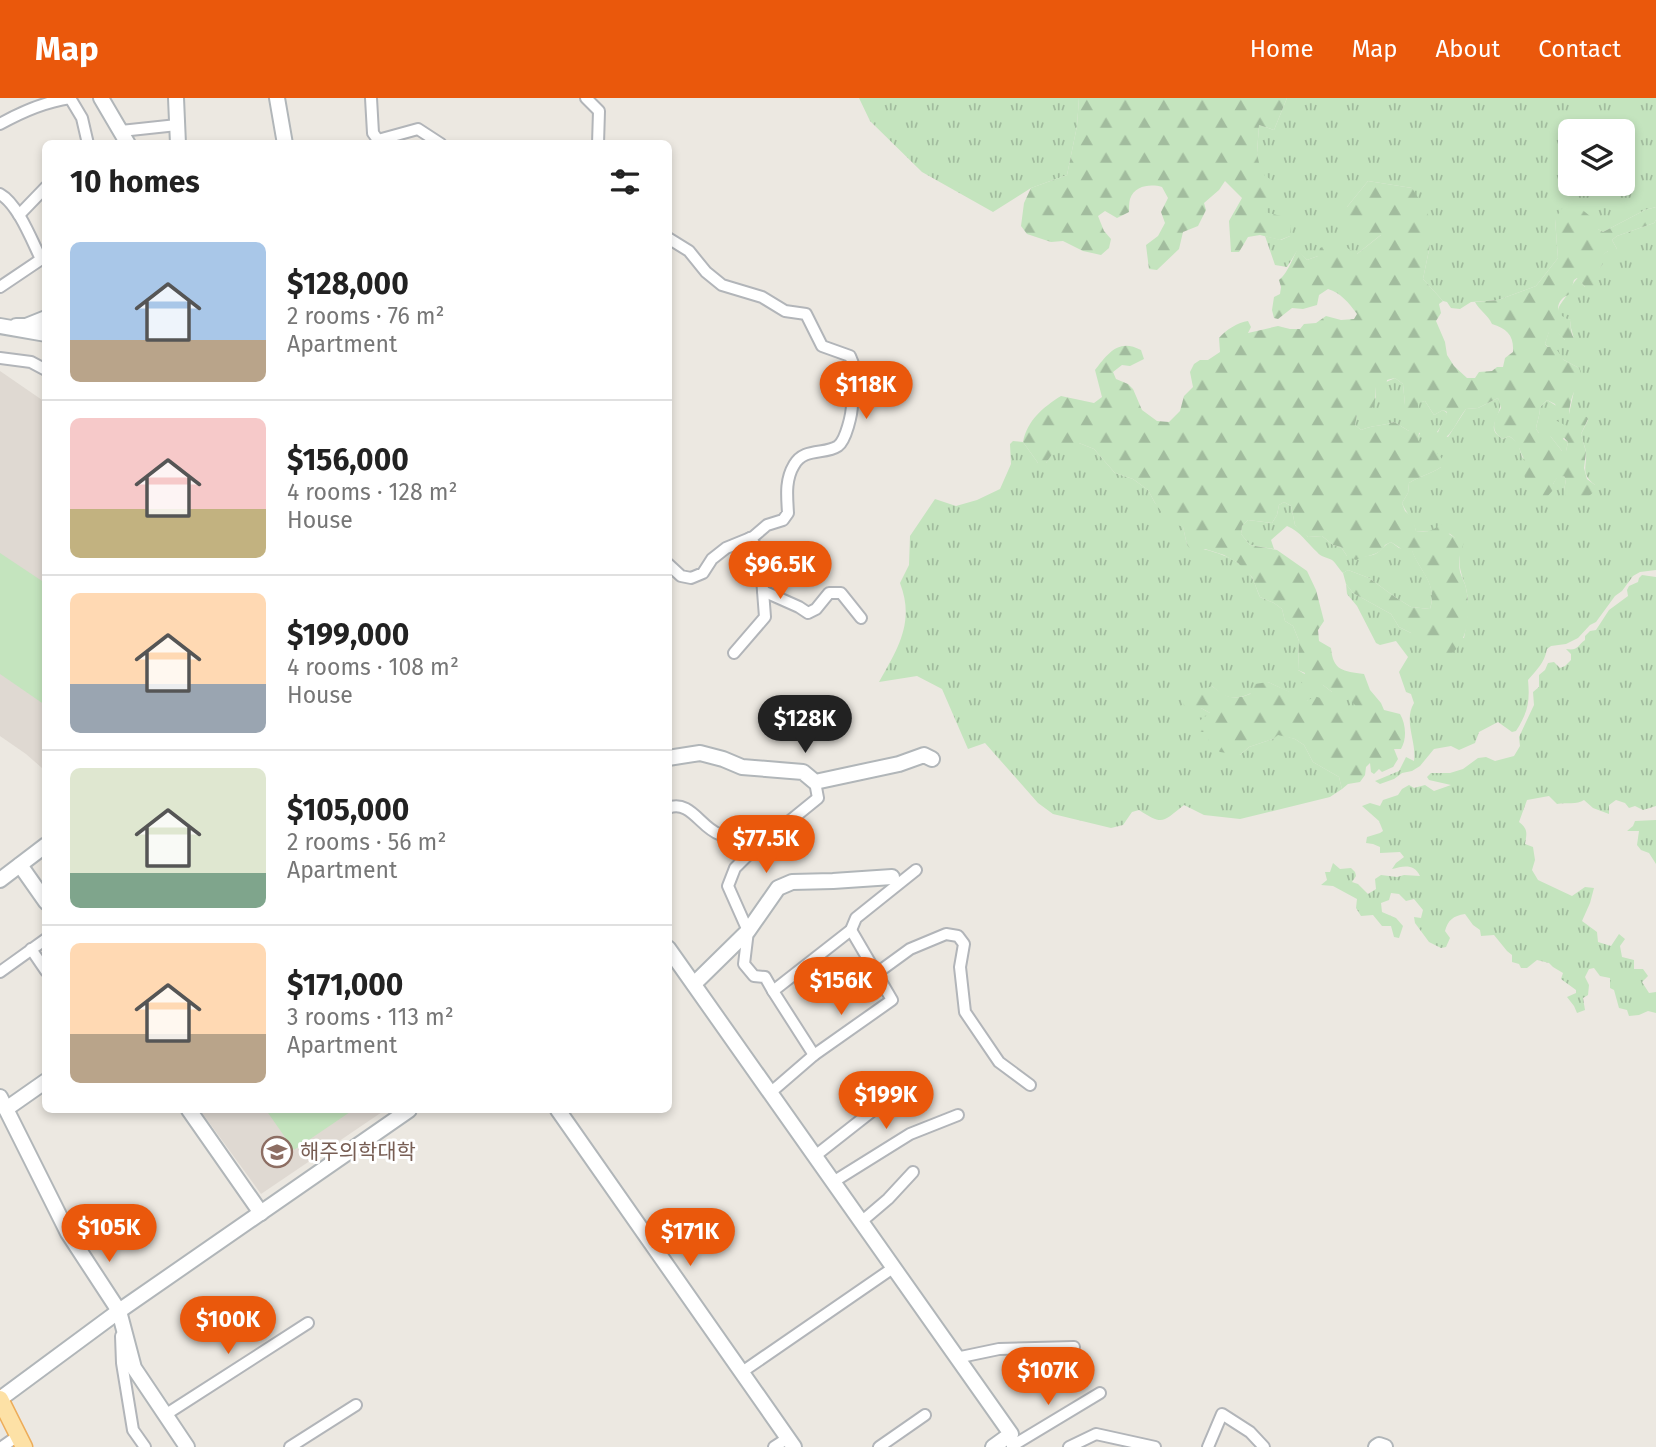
<!DOCTYPE html>
<meta charset="utf-8">
<style>
:root{--surface:#fff;--page:#f2f2f2;--text:#222;--muted:#767676;--line:#e0e0e0;--accent:#ea580c}
body{margin:0;font-family:"Fira Sans","Noto Sans KR",sans-serif;background:var(--page);color:var(--text);height:100vh;display:flex;flex-direction:column;font-size:26px;white-space:nowrap}
*{box-sizing:border-box;margin:0}
p{font-size:23px;color:var(--muted)}
.icon{flex:none;width:38px;height:38px;fill:none;stroke:currentColor;stroke-width:2;stroke-linecap:round;stroke-linejoin:round}
.map{position:relative;flex:1;overflow:hidden}
.panel{position:absolute;left:42px;top:42px;width:630px;height:973px;display:flex;flex-direction:column;background:var(--surface);border-radius:10px;box-shadow:0 4px 10px #0003}
.panel>*{flex:none}
.tools{position:absolute;left:1558px;top:21px;display:grid;gap:14px}
.tools a{display:grid;place-items:center;width:77px;height:77px;border-radius:10px;background:var(--surface);box-shadow:0 4px 10px #0003;font-size:35px}
.price{position:absolute;translate:-50% -60px;padding:0 16px;border-radius:24px;background:var(--accent);color:#fff;font-size:23px;line-height:46px;filter:drop-shadow(0 2px 4px #0008)}
.price::after{content:'';position:absolute;left:50%;top:42px;width:21px;height:16px;margin-left:-10px;background:inherit;clip-path:polygon(0 0,100% 0,50% 100%)}
.price.current{background:#222;color:#fff}
ul{padding:0;list-style:none}
li{display:flex;align-items:center;gap:21px;height:175px;padding:0 28px}
li+li{border-top:2px solid var(--line)}
li span{display:grid;place-items:center;flex:none;width:196px;height:140px;border-radius:10px;color:#555}
li>.icon{margin-inline-start:auto}
span .icon{width:84px;height:84px;fill:#fffc;stroke-width:1}
li b{font-size:30px}
h2{display:flex;justify-content:space-between;align-items:center;height:84px;padding:0 28px;font-size:30px}
header{display:flex;align-items:center;gap:42px;box-sizing:border-box;height:98px;padding:0 35px;background:var(--accent);color:#fff}
header strong{font-size:33px}
nav{display:flex;gap:38px;margin-inline-start:auto;font-size:24px}
.map>svg:first-child{display:block}
.education{fill:#dfd9d2}
.grass{fill:url(#grass-tufts);fill-rule:evenodd}
.forest{fill:url(#forest-firs)}
.pitch{fill:#c4e4be}
.lines{fill:none;stroke-linecap:round;stroke-linejoin:round}
.street-casing{stroke:#b2b5b9;stroke-width:14}
.secondary-casing{stroke:#b1b6b9;stroke-width:18}
.primary-casing{stroke:#edac59;stroke-width:19}
.street{stroke:#fff;stroke-width:10}
.secondary{stroke:#fff;stroke-width:14}
.primary{stroke:#fde1a6;stroke-width:16}
.labels{text-anchor:middle;dominant-baseline:central;stroke-width:6;stroke-linejoin:round;paint-order:stroke}
.education-label{font-size:21px;fill:#785e54;stroke:#fff;text-anchor:start}
</style>
<header>
<strong>Map</strong>
<nav><a>Home</a><a>Map</a><a>About</a><a>Contact</a></nav>
</header>
<div class="map">
<svg width="1656" height="1349" viewBox="0 0 1656 1349">
<defs>
<pattern id="grass-tufts" width="24" height="20" patternUnits="userSpaceOnUse" patternTransform="scale(1.75)"><rect width="24" height="20" fill="#c4e4be"/><path d="M3 7l-1-3M5 7V3M7 7l1-3M15 17l-1-3M17 17v-4M19 17l1-3" fill="none" stroke="#a2bc9e"/></pattern>
<pattern id="forest-firs" width="22" height="20" patternUnits="userSpaceOnUse" patternTransform="scale(1.75)"><rect width="22" height="20" fill="#c4e4be"/><path d="M5 1l3.5 6h-7zM16 11l3.5 6h-7z" fill="#a2bc9e"/></pattern>
</defs>
<rect width="100%" height="100%" fill="#ece8e1"/>
<!-- education -->
<g class="education">
<polygon points="0,273 45,304 46,666 42,670 26,656 0,638"/>
<polygon points="200,1012 385,1012 261,1096"/>
</g>
<!-- grass -->
<g class="grass">
<polygon points="859,0 1079,0 1077,28 1067,77 1031,90 993,114 922,74 870,23"/>
<path d="M1287,0H1656V109L1645,112L1603,134L1598,131L1555,121L1558,160L1536,188L1498,202L1471,204L1460,211L1451,210L1447,204L1443,203L1423,181L1430,147L1412,90L1368,83L1347,109L1382,136L1357,156L1318,158L1307,162L1297,153L1287,169L1275,167L1265,138L1281,142L1290,138L1264,114L1257,55L1259,27L1274,32ZM1570,33H1622V86H1570Z"/>
<path d="M1656,122V472L1640,474L1633,478L1622,493L1615,498L1596,524L1590,527L1578,540L1566,546L1551,548L1547,551C1544,566 1537,571 1528,582C1530,604 1528,614 1516,633L1512,634L1498,624L1479,634L1475,645L1459,652L1451,648L1434,651L1420,668L1412,673L1402,675L1394,681L1380,686L1375,683L1399,673L1406,659L1414,663C1417,644 1403,623 1414,605L1411,596L1406,594L1399,574L1408,559L1396,543L1380,547L1376,545L1357,508L1347,496L1346,486L1353,495L1391,516L1399,529L1411,535L1464,540C1467,523 1470,507 1466,490C1465,485 1462,480 1461,474C1457,460 1465,443 1448,435C1436,430 1427,435 1416,433C1412,418 1407,417 1402,405L1408,395L1409,385C1420,378 1431,376 1441,369L1417,342L1420,335L1409,333L1394,324C1383,328 1372,327 1361,332L1355,327L1357,317L1376,300L1375,289L1395,280L1403,286L1405,307L1425,303L1434,317L1443,312L1447,315L1446,321L1437,334L1448,339L1466,311L1478,310L1498,300C1500,305 1501,308 1499,313C1495,326 1488,332 1503,341L1509,338L1518,345L1522,359L1553,386L1557,379L1564,378L1566,381L1564,393L1595,387C1580,375 1587,370 1586,354C1585,348 1582,342 1581,336L1588,322L1587,319L1569,332L1563,341L1568,344L1566,353H1562L1551,339L1539,335L1536,331C1537,323 1540,318 1540,309L1547,302L1569,316L1579,270L1564,262L1545,246L1549,233L1555,231L1565,242L1574,241L1571,230V222C1549,217 1560,207 1568,196C1572,189 1572,185 1578,180L1585,189L1596,179V173L1603,166L1602,157L1608,153L1617,151L1612,142L1617,138L1654,125Z"/>
<path d="M1013,343L1023,344L1038,365H1046L1059,345H1079L1094,351L1115,375L1133,381L1148,392L1155,405L1183,429L1187,447C1210,453 1237,457 1251,478C1255,484 1257,493 1260,499L1274,505L1282,511L1285,523L1293,528L1299,543L1298,572L1323,587L1332,594L1348,598L1362,614L1339,615L1342,608L1308,603L1268,584C1256,592 1242,604 1226,598C1221,597 1216,591 1212,588L1201,610L1210,615L1212,634L1240,657L1249,649L1273,641L1278,636L1295,641L1304,647L1313,664L1339,679L1342,691L1330,699L1240,721L1204,717L1184,707C1162,724 1164,728 1139,712L1132,714L1123,727L1111,730L1053,716L1038,705L985,645L968,651L942,591L917,578L879,584C898,550 915,524 900,485L909,467L910,438L935,401L956,408L977,402L1000,391L1011,366L1010,346Z"/>
<path d="M1284,404L1291,408L1295,427L1308,439L1322,438L1333,447L1341,449L1347,458C1356,458 1369,460 1377,455C1383,451 1384,447 1391,444L1399,450L1412,452C1420,475 1438,484 1430,511L1411,509L1395,499L1369,480L1348,472L1343,475C1339,471 1336,465 1332,462C1326,459 1321,459 1317,454C1307,445 1300,433 1287,428L1271,442L1274,451L1250,447L1241,436L1242,428L1248,422L1272,425L1277,417L1279,407Z"/>
<path d="M1642,477L1656,479V708L1643,712L1635,708L1629,710L1625,705L1616,702L1609,707V716L1593,710L1584,702C1577,707 1566,704 1557,706L1549,698L1527,702L1519,724C1528,731 1527,735 1525,746L1533,749L1535,762L1532,772L1538,782L1572,798L1585,789L1594,790L1590,805L1582,823L1597,834L1598,844L1611,848L1619,836L1625,841L1620,848L1622,859L1634,862V871H1643L1648,878L1642,884L1649,895L1656,894V915L1648,913L1639,917L1629,918L1627,912L1619,910L1614,892L1610,890V880L1600,878L1594,870L1589,871L1585,879L1589,887L1588,897L1583,900L1585,912L1577,915L1574,908L1567,899L1576,895V892L1561,881L1563,875L1553,869L1549,865L1537,862L1527,870H1521L1519,866L1512,864V857L1507,853L1494,837L1481,838L1480,832L1473,827L1465,816C1453,818 1448,822 1445,833L1450,840L1446,849L1441,850L1429,844L1415,825L1414,819L1421,820L1423,812L1414,801L1406,803L1399,796L1391,795L1389,802L1381,805L1382,814L1396,820L1403,828L1399,840L1394,839L1391,828H1382L1373,817L1361,818L1356,810L1357,801L1333,788L1321,787L1327,782L1325,774H1330L1333,765L1340,771L1351,770L1355,774L1356,778L1352,784L1358,786L1368,796L1376,791L1375,781L1381,777L1397,779L1404,777L1420,778C1414,765 1403,768 1392,771L1396,765L1404,759L1400,754L1380,755V749L1373,746L1366,745L1367,739L1380,735L1383,733L1379,723L1362,708L1370,705L1380,708L1383,702L1398,697L1402,691L1409,687L1414,690L1425,687L1434,693L1451,687L1429,682L1427,679L1431,675H1450L1463,671L1478,660L1486,659L1495,663L1514,658L1520,648L1519,639L1534,607L1533,594L1539,589V577L1545,572L1548,565L1554,564L1560,570L1565,568L1571,562V556L1566,551C1578,553 1577,548 1585,542V538L1590,533L1596,532L1609,512L1628,498L1627,492L1629,488L1638,484L1639,480Z"/>
<polygon points="1656,722 1656,766 1649,755 1641,752 1637,747 1639,733 1627,733 1633,728 1635,723"/>
</g>
<!-- forest -->
<g class="forest">
<path d="M1079,0H1287L1274,32L1259,27L1257,55L1261,75L1276,85L1265,114L1285,119L1291,128L1290,138L1280,142L1260,137L1248,139L1239,154H1231L1229,123L1242,100L1225,83L1219,92L1204,105L1206,112L1198,128L1183,134L1179,151L1157,172L1149,171L1146,147L1158,138L1165,125L1161,114L1168,100L1162,89C1151,86 1135,87 1130,101C1129,105 1129,109 1129,114L1117,120L1105,113L1098,118L1104,133L1111,141L1109,150L1101,157L1083,153L1063,143L1051,144L1027,136L1021,128L1024,105L1031,90L1067,77L1077,28Z"/>
<path d="M1368,83L1412,90L1428,116L1430,147L1423,181L1443,203L1439,206L1441,215L1436,223L1445,244L1447,257L1454,268L1467,280H1475L1479,274L1492,273L1497,269H1503L1505,260L1513,254C1514,237 1507,231 1492,226C1488,217 1480,213 1475,204L1498,202L1536,188L1558,160L1555,121L1563,109L1574,105L1596,123L1598,131L1603,134L1645,112L1656,109V122L1654,125L1617,138L1612,142L1617,151L1615,154L1608,153L1603,157V166C1596,174 1594,177 1600,186L1597,192L1591,195L1577,180L1574,182C1573,184 1572,192 1571,193C1567,200 1567,196 1562,201C1553,211 1561,220 1571,222C1570,232 1571,240 1580,246L1579,253L1574,256L1567,250L1565,242L1555,232L1549,234L1545,246L1548,249H1555L1564,262L1579,270L1583,281C1573,291 1570,303 1569,316L1558,315L1555,306L1547,302L1540,309C1540,318 1537,323 1536,331L1539,335L1545,334L1551,339L1562,353H1566L1568,344L1555,330L1557,323L1563,326L1569,332L1571,325L1578,318L1587,319L1588,321L1581,336L1586,354L1584,370L1587,381L1595,387V393C1586,401 1579,405 1567,403L1564,393L1566,381L1564,378L1557,380L1553,386V392L1547,399H1539L1525,380L1523,372L1527,365C1518,354 1522,347 1509,338L1503,341C1489,333 1494,322 1501,310L1498,300L1478,310L1466,311C1457,322 1454,335 1441,343L1437,341C1437,330 1445,325 1447,314L1443,312L1434,317L1425,303L1418,305V312L1410,313L1405,307L1403,286L1395,280L1387,282L1386,290L1375,289C1376,302 1376,308 1366,317H1357L1355,327L1361,332C1372,327 1383,328 1394,324L1409,333L1416,327L1420,328L1418,342L1424,348L1430,346L1443,362L1441,369C1431,376 1420,378 1409,385L1408,395L1402,405L1405,413L1413,420L1416,433C1427,435 1432,433 1441,426L1448,428L1449,436L1455,440L1461,436L1466,442C1460,451 1458,463 1460,474C1462,480 1465,485 1466,490C1471,514 1469,548 1445,560L1420,550L1411,535L1399,529L1391,516L1353,495L1346,486L1343,475L1348,472L1369,480L1395,499L1411,509L1430,511C1438,486 1420,474 1412,453L1406,454L1391,444L1385,447C1380,458 1366,457 1356,462L1347,458L1341,449L1333,447L1322,438L1308,439L1300,433L1295,427L1291,408L1284,404L1279,407L1277,417L1272,425L1248,422L1242,428L1241,436L1250,447L1277,452L1307,473L1316,492L1324,523L1318,532L1319,543L1331,550C1333,573 1343,573 1364,576L1370,592L1381,605L1384,612L1400,616C1406,626 1407,641 1401,651H1394L1398,661L1393,669L1382,674L1379,671L1374,676L1371,674L1370,665L1366,669L1365,677L1360,684L1348,686L1342,691L1339,679L1313,664L1304,647L1295,641L1278,637L1273,641L1249,649L1240,657L1220,654L1207,645L1212,634H1199L1195,626L1210,615L1201,610L1186,611L1179,596L1190,591L1199,594L1212,588C1225,599 1233,603 1250,596L1255,586L1268,584L1290,594L1298,592L1308,603L1314,598L1343,607L1340,615L1351,610L1360,613L1348,599L1340,604L1333,600L1332,594L1323,587L1301,585L1305,575L1298,572L1299,543L1293,528L1285,523L1282,511L1274,505L1260,499L1252,479L1238,465L1224,457L1205,451L1194,456L1187,447L1183,429L1169,424L1155,405L1148,392L1133,381L1115,375L1094,351L1079,345H1060L1046,365H1038L1023,344C1027,323 1043,309 1061,298L1094,305L1102,299L1095,272C1108,255 1119,240 1141,252L1144,261L1130,268L1122,267L1113,274L1116,281L1128,286L1133,291L1142,312L1157,323L1169,324L1180,313L1184,298L1193,289L1190,274L1194,266L1200,262H1208L1220,254L1219,240C1226,232 1238,224 1248,223L1251,229L1248,235L1278,228L1290,231H1300L1304,226L1316,225L1326,218L1341,222L1354,221L1357,216C1349,205 1341,195 1328,191L1319,197L1317,207L1303,211L1292,210L1278,221L1274,220L1272,212L1274,199L1280,196L1281,189L1279,182C1287,176 1292,162 1297,152L1307,162L1318,158L1320,150L1336,143L1357,156L1381,137L1362,133L1342,121L1347,109Z"/>
</g>
<!-- pitch -->
<g class="pitch">
<polygon points="0,455 45,485 45,607 0,576"/>
<polygon points="266,1012 353,1012 294,1052"/>
</g>
<g class="lines">
<!-- street casing -->
<g class="street-casing">
<g id="street">
<polyline points="70,0 82,20 88,46"/>
<polyline points="371,0 373,35 378,42 379,46"/>
<polyline points="586,0 599,13 598,46"/>
<path d="M0,26C23,13 44,4 70,0"/>
<polyline points="121,33 177,27"/>
<polyline points="378,42 418,31 441,46"/>
<path d="M0,96C18,106 32,143 41,161"/>
<polyline points="19,117 46,89"/>
<path d="M668,140L689,153L706,174L722,187L762,199L785,213L806,216L822,248L850,258L854,268L846,285C848,292 851,299 852,306C852,316 846,342 838,348C825,357 804,349 794,367C785,382 787,398 788,415L783,422L767,427L753,439L726,450L712,461L703,475L691,480L681,478L668,466"/>
<polyline points="0,189 46,158"/>
<polyline points="0,260 31,264 46,272"/>
<polyline points="763,493 799,509 808,515 816,511 829,495 841,495 861,520"/>
<polyline points="734,555 765,519 760,454 750,440"/>
<path d="M668,710C690,701 701,730 719,736C720,736 730,736 731,736L749,756"/>
<polyline points="31,851 46,873"/>
<polyline points="0,874 46,841"/>
<polyline points="877,875 910,851 946,836 958,838 964,846 960,869 965,914 999,964 1030,987"/>
<polyline points="773,893 765,879 754,878 744,866 748,833 728,788 735,770 749,756 818,700 815,684"/>
<polyline points="814,957 773,893 851,832 856,820 916,772"/>
<polyline points="770,995 814,957 892,902 851,832"/>
<polyline points="815,1058 885,1003"/>
<polyline points="833,1084 910,1036 958,1017"/>
<polyline points="861,1124 888,1101 913,1074"/>
<polyline points="121,1238 122,1265 133,1332 145,1349"/>
<polyline points="956,1260 999,1251 1074,1249"/>
<polyline points="742,1274 893,1170"/>
<polyline points="165,1317 308,1225"/>
<polyline points="1012,1348 1100,1295"/>
<polyline points="2,1349 19,1337"/>
<polyline points="290,1349 356,1307"/>
<polyline points="774,1349 788,1340"/>
<polyline points="879,1349 925,1317"/>
<polyline points="1069,1349 1096,1336 1155,1349"/>
<polyline points="1208,1349 1222,1316 1250,1334 1264,1349"/>
</g>
</g>
<!-- secondary casing -->
<g class="secondary-casing">
<g id="secondary">
<polyline points="101,0 128,46"/>
<polyline points="176,0 178,46"/>
<polyline points="277,0 285,46"/>
<polyline points="0,228 46,236"/>
<polyline points="16,228 26,228 46,220"/>
<polyline points="668,660 700,655 723,661 742,669 803,674 815,684 899,666 924,657 932,661"/>
<polyline points="20,767 46,804"/>
<polyline points="0,782 46,747"/>
<polyline points="668,850 1011,1336 993,1349"/>
<polyline points="694,886 748,833 778,790 792,784 833,783 892,779"/>
<polyline points="0,999 68,1135 119,1213 134,1270 187,1349"/>
<polyline points="6,1011 46,983"/>
<polyline points="189,1012 261,1115"/>
<polyline points="558,1012 794,1349"/>
<polyline points="0,1301 119,1213 409,1012"/>
<polyline points="1376,1349 1379,1347 1385,1349"/>
</g>
</g>
<!-- primary casing -->
<g class="primary-casing">
<polyline id="primary" points="0,1301 24,1349"/>
</g>
<!-- street -->
<use href="#street" class="street"/>
<!-- secondary -->
<use href="#secondary" class="secondary"/>
<!-- primary -->
<use href="#primary" class="primary"/>
</g>
<!-- icons -->
<defs>
<g id="university-ring" transform="scale(1.575)"><circle r="9.5" fill="#fff" stroke="#8d6e63" stroke-width="1.5"/><path d="M0-5L7-2L0 1L-7-2ZM-4 1L0 2.5L4 1V4Q0 6-4 4Z" fill="#8d6e63"/></g>
</defs>
<g fill-rule="evenodd">
<use href="#university-ring" x="277" y="1054"/>
</g>
<g class="labels">
<!-- education labels -->
<g class="education-label">
<text x="300" y="1054">해주의학대학</text>
</g>
</g>
</svg>
<div class="tools">
<a><svg class="icon" aria-label="layers" viewBox="0 0 24 24"><path d="M12 4l9 5-9 5-9-5zM3 14l9 5 9-5"/></svg></a>
</div>
<b class="price" style="left:866px;top:323px">$118K</b>
<b class="price" style="left:780px;top:503px">$96.5K</b>
<b class="price current" style="left:805px;top:657px">$128K</b>
<b class="price" style="left:766px;top:777px">$77.5K</b>
<b class="price" style="left:841px;top:919px">$156K</b>
<b class="price" style="left:886px;top:1033px">$199K</b>
<b class="price" style="left:109px;top:1166px">$105K</b>
<b class="price" style="left:690px;top:1170px">$171K</b>
<b class="price" style="left:228px;top:1258px">$100K</b>
<b class="price" style="left:1048px;top:1309px">$107K</b>
<section class="panel">
<h2>10 homes<svg class="icon" aria-label="filters" viewBox="0 0 24 24"><path d="M4 7h16M4 17h16"/><circle cx="9" cy="7" r="2"/><circle cx="15" cy="17" r="2"/></svg></h2>
<ul>
<li><span style="background:linear-gradient(#a9c7e8 70%,#b9a48a 0)"><svg class="icon" aria-label="home" viewBox="0 0 24 24"><path d="M3 11l9-7 9 7M6 9v11h12V9"/></svg></span><div><b>$128,000</b><p>2 rooms · 76 m²</p><p>Apartment</p></div></li>
<li><span style="background:linear-gradient(#f6c9c9 65%,#c2b280 0)"><svg class="icon" aria-label="home" viewBox="0 0 24 24"><path d="M3 11l9-7 9 7M6 9v11h12V9"/></svg></span><div><b>$156,000</b><p>4 rooms · 128 m²</p><p>House</p></div></li>
<li><span style="background:linear-gradient(#ffd9b3 65%,#9aa5b1 0)"><svg class="icon" aria-label="home" viewBox="0 0 24 24"><path d="M3 11l9-7 9 7M6 9v11h12V9"/></svg></span><div><b>$199,000</b><p>4 rooms · 108 m²</p><p>House</p></div></li>
<li><span style="background:linear-gradient(#dfe7d0 75%,#7fa58c 0)"><svg class="icon" aria-label="home" viewBox="0 0 24 24"><path d="M3 11l9-7 9 7M6 9v11h12V9"/></svg></span><div><b>$105,000</b><p>2 rooms · 56 m²</p><p>Apartment</p></div></li>
<li><span style="background:linear-gradient(#ffd9b3 65%,#b9a48a 0)"><svg class="icon" aria-label="home" viewBox="0 0 24 24"><path d="M3 11l9-7 9 7M6 9v11h12V9"/></svg></span><div><b>$171,000</b><p>3 rooms · 113 m²</p><p>Apartment</p></div></li>
</ul>
</section>
</div>
